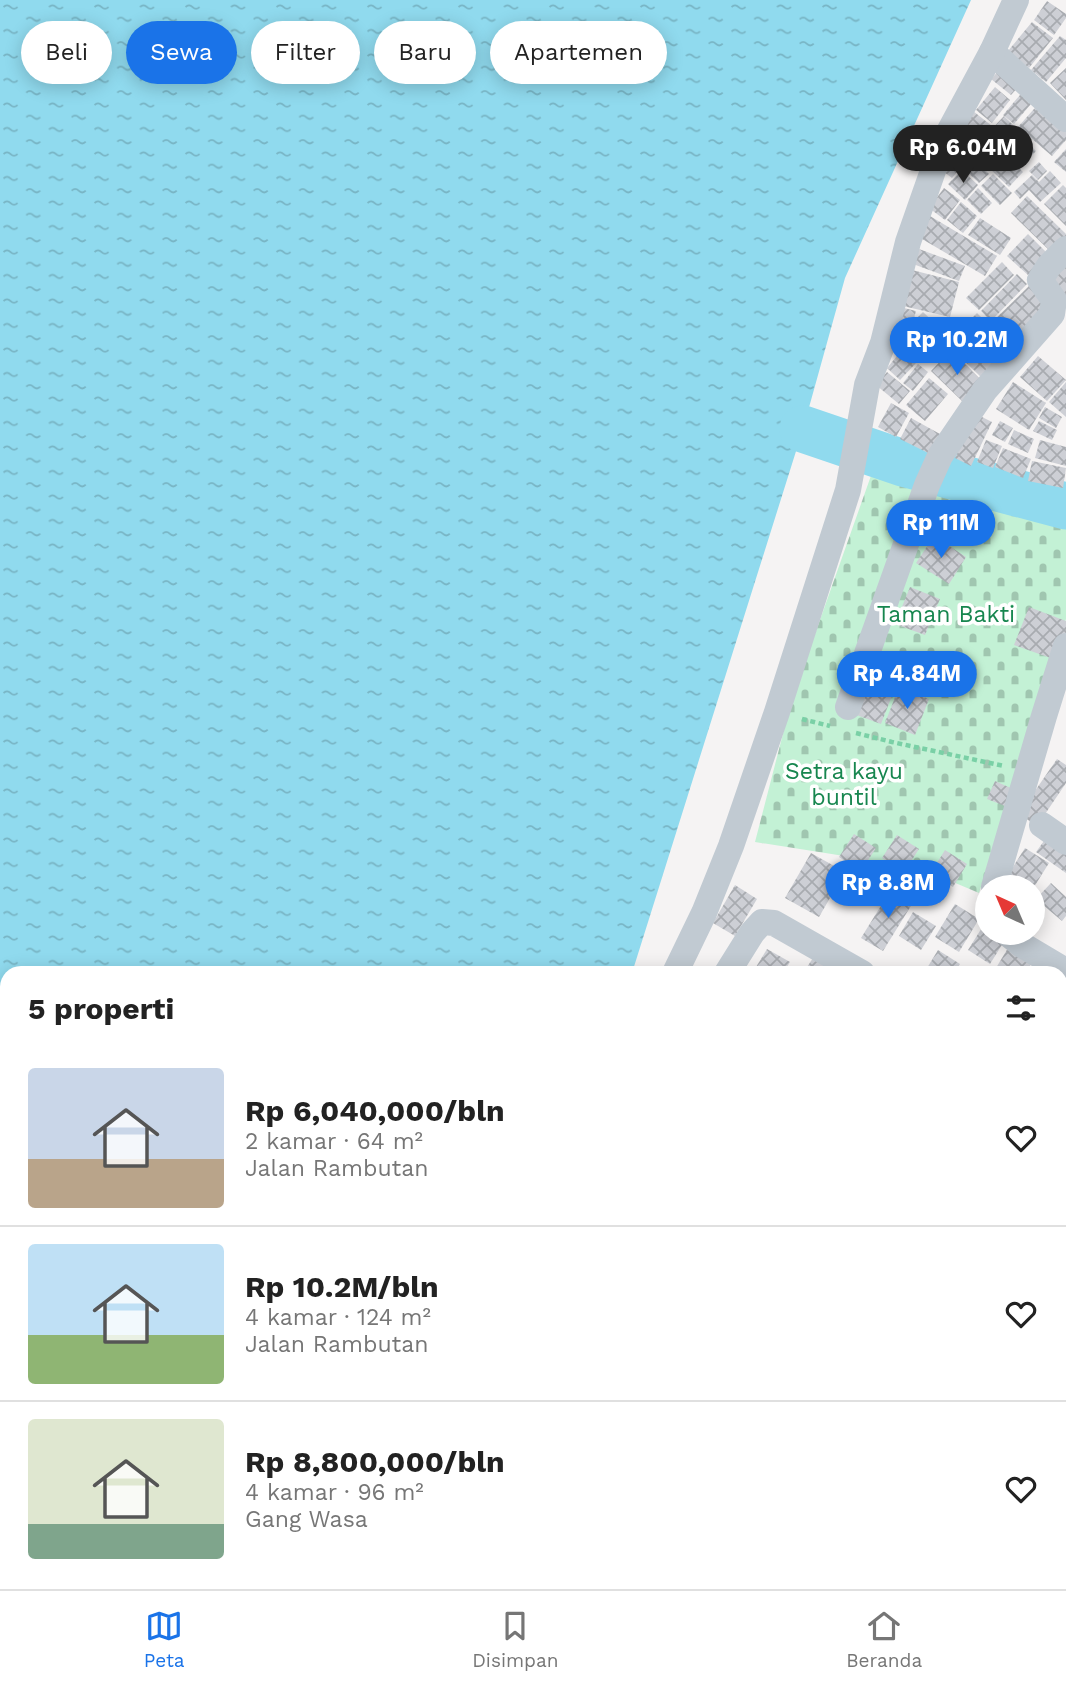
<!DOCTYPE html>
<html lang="id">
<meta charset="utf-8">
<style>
:root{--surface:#fff;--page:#f6f6f6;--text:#222;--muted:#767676;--line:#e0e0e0;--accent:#1a73e8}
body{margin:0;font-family:"Work Sans",sans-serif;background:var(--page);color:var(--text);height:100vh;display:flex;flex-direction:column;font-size:26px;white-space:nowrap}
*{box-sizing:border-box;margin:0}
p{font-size:23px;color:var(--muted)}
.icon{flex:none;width:38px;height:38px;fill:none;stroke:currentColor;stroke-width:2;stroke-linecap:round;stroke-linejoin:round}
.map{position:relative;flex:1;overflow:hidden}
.details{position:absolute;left:0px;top:966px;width:1068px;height:623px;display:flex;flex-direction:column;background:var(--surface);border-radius:21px 21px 0 0;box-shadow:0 4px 18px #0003}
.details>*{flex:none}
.banner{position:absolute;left:21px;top:21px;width:700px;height:63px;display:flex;gap:14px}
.needle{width:46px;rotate:316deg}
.fabs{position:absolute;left:975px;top:875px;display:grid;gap:14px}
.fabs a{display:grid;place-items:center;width:70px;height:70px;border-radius:50%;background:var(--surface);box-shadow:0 4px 18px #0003;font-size:35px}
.price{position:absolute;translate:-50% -60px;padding:0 16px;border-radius:24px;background:var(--accent);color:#fff;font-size:23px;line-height:46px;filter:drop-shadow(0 2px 4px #0008)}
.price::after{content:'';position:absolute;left:50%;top:42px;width:21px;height:16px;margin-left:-10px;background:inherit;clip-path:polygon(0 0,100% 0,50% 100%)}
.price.active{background:#222;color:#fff}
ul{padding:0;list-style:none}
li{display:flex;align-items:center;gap:21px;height:175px;padding:0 28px}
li+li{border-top:2px solid var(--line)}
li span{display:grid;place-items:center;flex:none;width:196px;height:140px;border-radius:7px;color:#555}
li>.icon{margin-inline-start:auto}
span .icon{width:84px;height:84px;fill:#fffc;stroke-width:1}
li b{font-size:30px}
h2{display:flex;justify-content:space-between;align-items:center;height:84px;padding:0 28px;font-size:30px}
.tag{padding:0 24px;border-radius:32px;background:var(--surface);box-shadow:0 4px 18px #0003;font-size:24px;line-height:63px}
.tag.active{background:var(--accent);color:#fff}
.menu{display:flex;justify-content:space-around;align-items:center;height:98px;border-top:2px solid var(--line);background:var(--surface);font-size:19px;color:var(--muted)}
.menu a{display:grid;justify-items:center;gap:4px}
.menu .active{color:var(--accent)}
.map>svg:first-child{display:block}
.cemetery{fill:url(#cemetery-stones)}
.water{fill:url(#water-ripples)}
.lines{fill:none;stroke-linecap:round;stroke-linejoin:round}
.river{stroke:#90daee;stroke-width:47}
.building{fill:url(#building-cross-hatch)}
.path{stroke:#7ad0a6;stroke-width:4.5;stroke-dasharray:5 3.5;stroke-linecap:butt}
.minor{stroke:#c1cad2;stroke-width:26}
.labels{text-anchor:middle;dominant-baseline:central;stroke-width:7;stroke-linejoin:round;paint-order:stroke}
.park-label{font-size:23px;fill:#17864f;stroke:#fff}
</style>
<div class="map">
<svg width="1066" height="1589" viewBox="0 0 1066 1589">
<defs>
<pattern id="cemetery-stones" width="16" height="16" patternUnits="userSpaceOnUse" patternTransform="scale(1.75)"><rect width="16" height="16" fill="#c3f1d5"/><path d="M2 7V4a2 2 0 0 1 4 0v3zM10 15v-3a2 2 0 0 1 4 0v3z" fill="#a0c6b0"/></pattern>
<pattern id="water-ripples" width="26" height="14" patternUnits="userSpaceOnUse" patternTransform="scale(1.75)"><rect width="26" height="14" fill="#90daee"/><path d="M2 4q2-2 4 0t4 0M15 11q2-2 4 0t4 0" fill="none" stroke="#78b4c4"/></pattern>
<pattern id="building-cross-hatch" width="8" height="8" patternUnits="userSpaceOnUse" patternTransform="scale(1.75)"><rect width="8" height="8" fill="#cdcfd5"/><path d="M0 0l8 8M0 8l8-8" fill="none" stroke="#a8abb0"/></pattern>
</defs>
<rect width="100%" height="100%" fill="#f5f3f3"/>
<!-- cemetery -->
<polygon class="cemetery" points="873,470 1066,516 1066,619 979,893 920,868 755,842 792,699"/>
<!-- water -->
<polygon class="water" points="0,0 971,0 845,278 803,429 632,973 7,973 7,1582 443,1582 443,1589 0,1589"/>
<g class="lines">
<!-- river -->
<polyline class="river" points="803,429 903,463 1066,506"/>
</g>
<!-- building -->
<g class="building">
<polygon points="1047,1 1066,14 1066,18 1054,35 1034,20"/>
<polygon points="1032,22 1053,38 1029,68 1008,51"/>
<polygon points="1060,36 1066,40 1066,58 1046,82 1031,70"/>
<polygon points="1003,66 1022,83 1011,95 991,79"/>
<polygon points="1066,68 1066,100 1050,83"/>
<polygon points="995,87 1010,100 992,123 976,110"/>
<polygon points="1025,89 1036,98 1014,124 1003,115"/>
<polygon points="1041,101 1066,123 1066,140 1052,156 1018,127"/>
<polygon points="973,111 992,126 983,137 965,123"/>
<polygon points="1004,116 1017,129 1003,144 990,131"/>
<polygon points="962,126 981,140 970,154 952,140"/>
<polygon points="1019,134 1036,151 1021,167 1003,151"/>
<polygon points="990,136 1002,146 983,166 972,157"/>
<polygon points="1066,149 1066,172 1054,162"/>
<polygon points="956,150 968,159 952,178 940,169"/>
<polygon points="1002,151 1023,172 1009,187 987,166"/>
<polygon points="975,160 989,174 979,183 965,170"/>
<polygon points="1039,162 1047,171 1038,180 1029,171"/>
<polygon points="962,170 978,185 965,200 948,184"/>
<polygon points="1050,171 1061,183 1040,202 1029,190 1020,199 1014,192 1032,175 1039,182"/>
<polygon points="993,174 1012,193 1000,205 981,186"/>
<polygon points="1063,185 1066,188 1066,226 1044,204"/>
<polygon points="944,188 960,200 945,220 929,208"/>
<polygon points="978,188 992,203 981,214 967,200"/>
<polygon points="1027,196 1066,234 1066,239 1052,253 1011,213"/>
<polygon points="961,202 977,216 963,233 947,220"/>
<polygon points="930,216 997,256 985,276 917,236"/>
<polygon points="980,218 1011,238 1000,255 968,235"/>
<polygon points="1028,234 1048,254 1028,275 1007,256"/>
<polygon points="919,249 965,266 959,281 913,264"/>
<polygon points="1066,260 1066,301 1046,278"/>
<polygon points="1002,262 1014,275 979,310 966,298"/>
<polygon points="912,270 959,282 950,317 903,306"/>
<polygon points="1017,274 1027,284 991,321 981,311"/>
<polygon points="1031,284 1049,302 1010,341 991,323"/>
<polygon points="904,308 916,311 909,335 897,332"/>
<polygon points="923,312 943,331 935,339 915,320"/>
<polygon points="977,313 1013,349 984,380 941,338 955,323 981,348 962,328"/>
<polygon points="896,334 927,344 923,356 892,346"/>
<polygon points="902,350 916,363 900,380 887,368"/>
<polygon points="951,350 984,383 964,403 931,371"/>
<polygon points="1038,356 1066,380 1047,401 1020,377"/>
<polygon points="918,364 928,372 913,391 903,383"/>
<polygon points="887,372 910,391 899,404 876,385"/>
<polygon points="929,378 948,394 925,421 906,405"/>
<polygon points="1013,382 1046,403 1029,430 996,409"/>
<polygon points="1066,382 1066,417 1049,402"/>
<polygon points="891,403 909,413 896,437 878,427"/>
<polygon points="1045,407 1062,417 1056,428 1039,418"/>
<polygon points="976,414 992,422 971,466 955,458"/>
<polygon points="911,418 940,434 930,454 900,439"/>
<polygon points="1000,421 1013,428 1005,442 992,435"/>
<polygon points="1039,421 1057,430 1052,440 1033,431"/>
<polygon points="1014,430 1034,439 1028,453 1008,444"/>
<polygon points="986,440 1002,446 993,468 977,462"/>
<polygon points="1040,440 1066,447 1066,466 1035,458"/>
<polygon points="1003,448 1031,459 1023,478 995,467"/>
<polygon points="1032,461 1066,468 1063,488 1028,481"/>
<polygon points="934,536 966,557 949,584 916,563"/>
<polygon points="910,587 940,599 925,635 895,624"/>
<polygon points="1029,607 1066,621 1066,642 1059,661 1014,645"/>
<polygon points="865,677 895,688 881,724 851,713"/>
<polygon points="899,687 929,699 915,735 885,723"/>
<polygon points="1057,759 1066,765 1066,783 1037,826 1019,814"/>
<polygon points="995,781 1013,789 1005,806 987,799"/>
<polygon points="854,834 876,848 861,871 839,857"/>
<polygon points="1049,834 1066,847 1066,873 1036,852"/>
<polygon points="897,835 919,849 904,872 882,858"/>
<polygon points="1025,848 1049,863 1034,887 1015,887 1004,881"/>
<polygon points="945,850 967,864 953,887 930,874"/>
<polygon points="811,853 845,872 819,917 785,898"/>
<polygon points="914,871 947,890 940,903 907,884"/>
<polygon points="1051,883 1066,897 1066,916 1062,921 1036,899"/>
<polygon points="735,885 757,899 735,936 713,923"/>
<polygon points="892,888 914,901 883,951 861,938"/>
<polygon points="955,904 979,919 959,952 935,937"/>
<polygon points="913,912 936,926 921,950 899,936"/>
<polygon points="983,926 987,929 987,933 993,933 1005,940 990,964 968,950"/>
<polygon points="1011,943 1035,957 1026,973 993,973"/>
<polygon points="767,949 790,962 783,973 753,972"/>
<polygon points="938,950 960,964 955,973 924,973"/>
<polygon points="815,955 837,969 834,973 803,973"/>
<polygon points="1066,987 1066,1006 1060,1003 1060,999"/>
<polygon points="1060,1008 1066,1011 1066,1029 1060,1025"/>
<polygon points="1060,1034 1066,1038 1066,1051 1060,1060"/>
<polygon points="1060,1093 1066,1096 1066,1114 1060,1125"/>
<polygon points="1066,1121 1066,1165 1060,1162 1060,1132"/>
<polygon points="1060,1169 1066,1172 1066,1202 1060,1199"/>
<polygon points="1060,1232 1066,1234 1066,1246 1061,1260"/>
<polygon points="1062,1270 1066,1272 1066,1304 1060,1301 1060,1275"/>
<polygon points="1060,1318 1066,1320 1066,1355 1063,1364 1060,1363"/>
<polygon points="1060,1367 1066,1369 1066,1385 1060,1383"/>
<polygon points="1060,1387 1066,1389 1066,1414 1060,1412"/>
<polygon points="1066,1433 1066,1457 1060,1454 1060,1446"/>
<polygon points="1060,1513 1066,1516 1066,1547 1060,1544"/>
<polygon points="1066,1557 1066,1589 1053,1589 1056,1582 1060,1582 1060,1571"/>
<polygon points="503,1582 538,1582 536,1589 501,1589"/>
<polygon points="542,1582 546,1582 568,1589 540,1589"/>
<polygon points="601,1582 632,1582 630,1589 620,1589"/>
<polygon points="663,1582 694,1582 692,1589 663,1589 661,1588"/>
<polygon points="699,1582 731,1582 728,1589 696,1589"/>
<polygon points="774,1582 790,1582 788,1589 771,1589"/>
<polygon points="798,1582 802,1582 819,1589 795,1589"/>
<polygon points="845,1582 874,1582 876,1589 832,1589 831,1587"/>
<polygon points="1028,1582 1052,1582 1050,1589 1045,1589"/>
</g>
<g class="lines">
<!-- path -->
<g class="path">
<polyline points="802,719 830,726"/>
<polyline points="856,733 892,742 1004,766"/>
<polyline points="1060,1311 1066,1313"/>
</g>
<!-- minor -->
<g class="minor">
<polyline points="992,52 1066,119"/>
<polyline points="848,707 927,485 940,456 985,390 1052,314 1054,300 1040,280 1049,266 1066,249"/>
<polyline points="1042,825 1066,842"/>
<polyline points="994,887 1044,716 1066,646"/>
<polyline points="1007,933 1022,945 1066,971"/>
<polyline points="675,973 704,913 731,846 777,712 848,490 867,385 883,343 908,242 942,145 992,52 1016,0"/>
<polyline points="727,973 752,933 762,922 774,923 862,973"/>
<polyline points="1060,1082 1066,1084"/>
<polyline points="985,1582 1001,1589"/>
<polyline points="488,1589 488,1582"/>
<polyline points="591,1589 593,1582"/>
<polyline points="645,1589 648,1582"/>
<polyline points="766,1589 769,1582"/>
<polyline points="907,1589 909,1582"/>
</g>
</g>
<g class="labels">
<!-- park labels -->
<g class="park-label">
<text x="946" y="614">Taman Bakti</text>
<text x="844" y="771">Setra kayu<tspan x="844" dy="26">buntil</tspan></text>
</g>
</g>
</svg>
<div class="fabs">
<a><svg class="needle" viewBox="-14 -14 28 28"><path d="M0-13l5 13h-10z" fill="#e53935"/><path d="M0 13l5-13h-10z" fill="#767676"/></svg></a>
</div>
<b class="price active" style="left:963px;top:185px">Rp 6.04M</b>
<b class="price" style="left:957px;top:377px">Rp 10.2M</b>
<b class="price" style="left:941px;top:560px">Rp 11M</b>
<b class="price" style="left:907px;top:711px">Rp 4.84M</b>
<b class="price" style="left:888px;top:920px">Rp 8.8M</b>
<div class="banner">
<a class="tag">Beli</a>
<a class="tag active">Sewa</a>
<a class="tag">Filter</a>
<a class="tag">Baru</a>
<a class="tag">Apartemen</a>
</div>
<section class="details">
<h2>5 properti<svg class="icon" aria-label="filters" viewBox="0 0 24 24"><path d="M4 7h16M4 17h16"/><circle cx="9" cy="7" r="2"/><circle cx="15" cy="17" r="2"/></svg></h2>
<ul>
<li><span style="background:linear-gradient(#c9d6e8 65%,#b9a48a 0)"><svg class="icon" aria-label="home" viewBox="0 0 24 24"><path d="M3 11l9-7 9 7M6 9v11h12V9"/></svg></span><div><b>Rp 6,040,000/bln</b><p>2 kamar · 64 m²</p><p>Jalan Rambutan</p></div><svg class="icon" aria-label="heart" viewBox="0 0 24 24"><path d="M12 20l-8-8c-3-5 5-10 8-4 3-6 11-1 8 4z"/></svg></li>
<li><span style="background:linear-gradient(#bfe0f5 65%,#8fb573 0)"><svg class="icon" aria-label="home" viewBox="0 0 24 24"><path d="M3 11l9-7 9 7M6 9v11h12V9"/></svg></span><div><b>Rp 10.2M/bln</b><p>4 kamar · 124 m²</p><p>Jalan Rambutan</p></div><svg class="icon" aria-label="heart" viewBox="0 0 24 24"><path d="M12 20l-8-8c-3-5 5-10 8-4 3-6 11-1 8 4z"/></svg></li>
<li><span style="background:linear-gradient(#dfe7d0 75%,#7fa58c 0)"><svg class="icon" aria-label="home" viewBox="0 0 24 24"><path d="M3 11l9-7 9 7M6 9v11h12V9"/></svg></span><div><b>Rp 8,800,000/bln</b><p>4 kamar · 96 m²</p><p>Gang Wasa</p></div><svg class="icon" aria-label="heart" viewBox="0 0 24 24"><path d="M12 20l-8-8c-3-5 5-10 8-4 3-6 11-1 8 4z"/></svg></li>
</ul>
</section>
</div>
<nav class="menu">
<a class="active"><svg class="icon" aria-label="map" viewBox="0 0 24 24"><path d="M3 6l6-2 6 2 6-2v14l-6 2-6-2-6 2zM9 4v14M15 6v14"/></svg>Peta</a>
<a><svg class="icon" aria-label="saved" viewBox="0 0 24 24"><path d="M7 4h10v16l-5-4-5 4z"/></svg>Disimpan</a>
<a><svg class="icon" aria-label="home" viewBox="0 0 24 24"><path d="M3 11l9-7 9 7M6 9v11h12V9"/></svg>Beranda</a>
</nav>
